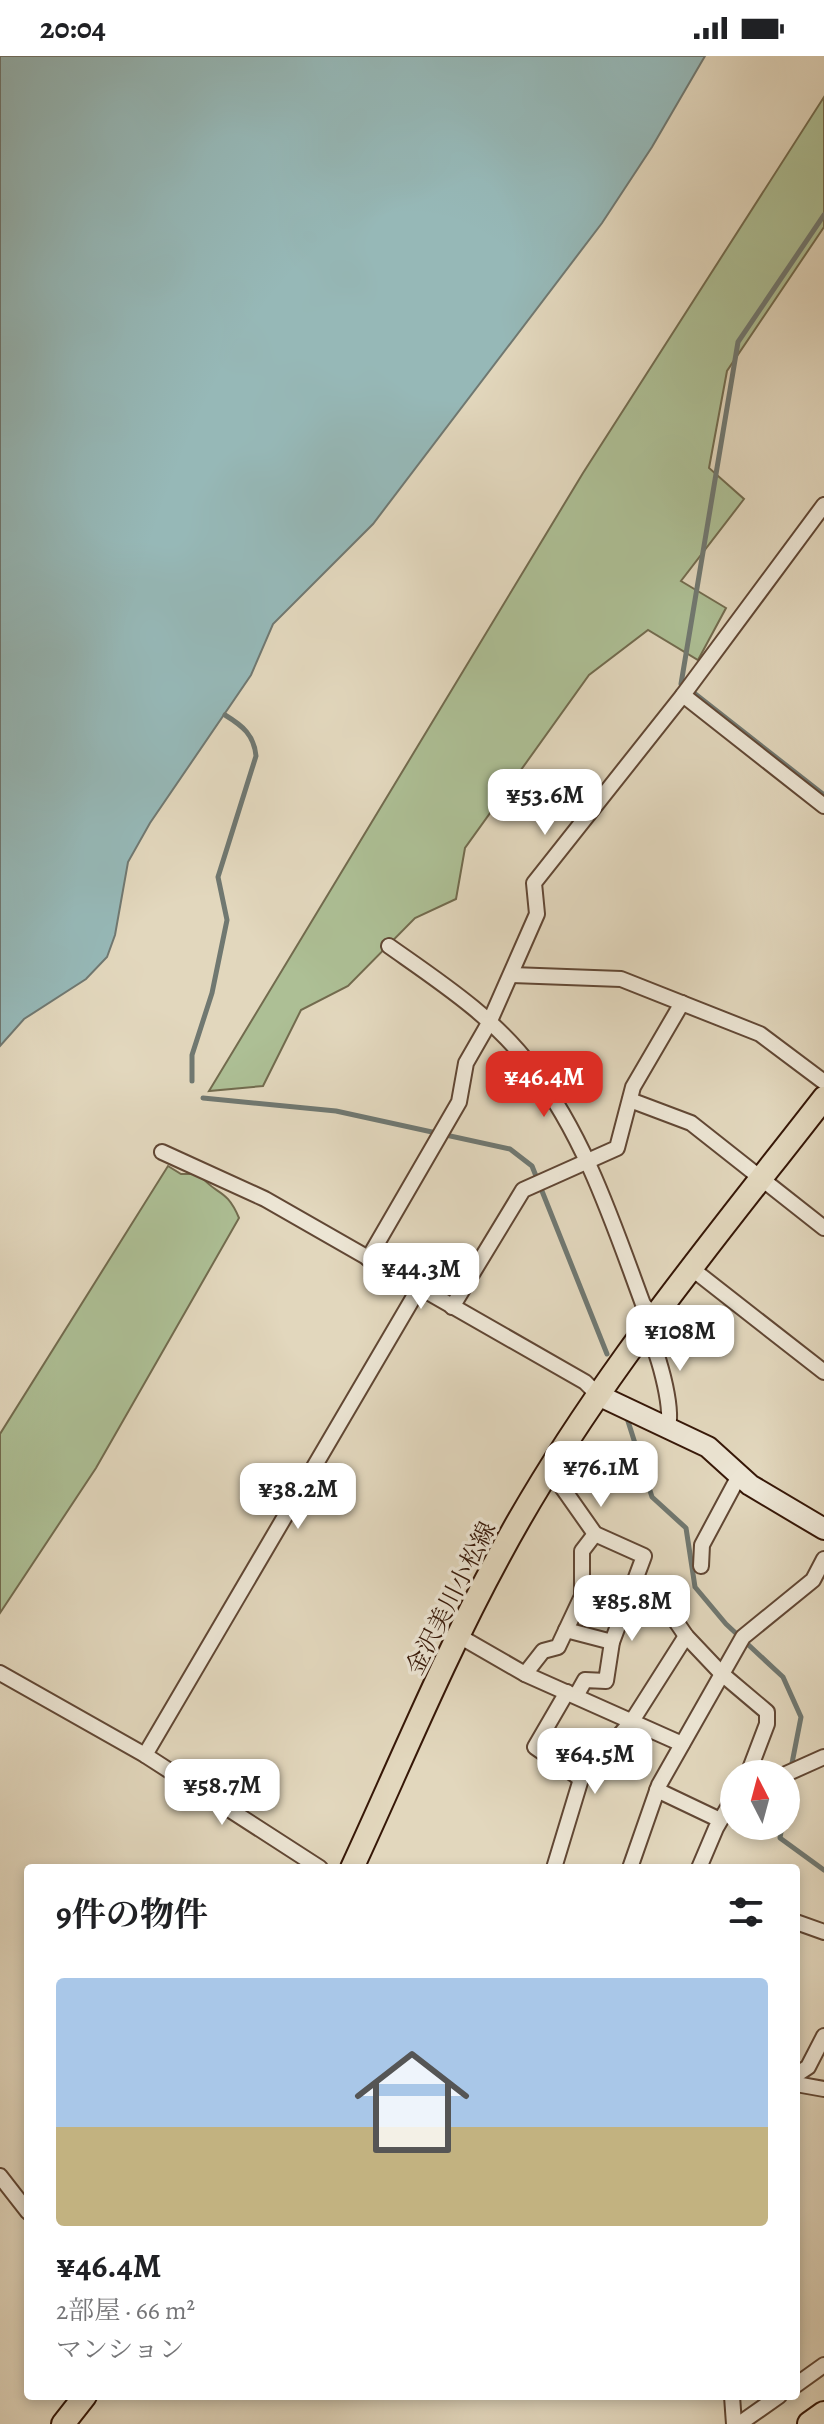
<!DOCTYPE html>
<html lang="ja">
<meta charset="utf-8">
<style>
:root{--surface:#fff;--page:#f6f6f6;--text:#202124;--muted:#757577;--accent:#d93025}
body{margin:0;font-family:Alegreya,"Noto Serif JP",serif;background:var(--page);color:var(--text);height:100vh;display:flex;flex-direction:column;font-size:30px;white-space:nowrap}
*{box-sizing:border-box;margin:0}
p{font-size:26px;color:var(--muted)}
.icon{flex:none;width:44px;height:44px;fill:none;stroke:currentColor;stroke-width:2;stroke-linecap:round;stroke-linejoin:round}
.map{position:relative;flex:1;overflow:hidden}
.drawer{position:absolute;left:24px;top:1808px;width:776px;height:536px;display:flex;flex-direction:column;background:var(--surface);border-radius:8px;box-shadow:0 4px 12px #0003}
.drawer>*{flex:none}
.needle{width:52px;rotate:354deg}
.buttons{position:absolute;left:720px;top:1704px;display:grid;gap:16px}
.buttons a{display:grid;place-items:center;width:80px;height:80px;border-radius:50%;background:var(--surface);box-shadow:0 4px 12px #0003;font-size:40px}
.price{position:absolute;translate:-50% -68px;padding:0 18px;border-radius:16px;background:#fff;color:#222;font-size:26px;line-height:52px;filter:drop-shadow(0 2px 4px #0008)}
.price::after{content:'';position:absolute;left:50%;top:48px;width:24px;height:18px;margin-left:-12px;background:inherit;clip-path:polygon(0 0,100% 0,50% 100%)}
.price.on{background:var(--accent);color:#fff}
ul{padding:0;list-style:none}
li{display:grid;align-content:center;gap:16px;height:424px;padding:0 32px}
li span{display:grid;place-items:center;height:248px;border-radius:8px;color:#555}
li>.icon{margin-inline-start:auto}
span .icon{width:144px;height:144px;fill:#fffc;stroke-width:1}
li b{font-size:34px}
h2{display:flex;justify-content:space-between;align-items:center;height:96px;padding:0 32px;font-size:34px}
.status{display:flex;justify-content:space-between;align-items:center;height:56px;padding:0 40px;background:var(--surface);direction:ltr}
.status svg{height:22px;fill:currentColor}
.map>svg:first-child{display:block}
.green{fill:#adbf95;stroke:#726b4e;stroke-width:2}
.water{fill:#96b8b7;stroke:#707871;stroke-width:2}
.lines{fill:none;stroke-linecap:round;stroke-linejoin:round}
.stream{stroke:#707871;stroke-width:5}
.street-casing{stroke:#614734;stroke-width:18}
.secondary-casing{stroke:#361707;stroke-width:24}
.primary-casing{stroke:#361707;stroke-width:26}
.highway-casing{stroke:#361707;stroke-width:28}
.street{stroke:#ece5d4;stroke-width:14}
.secondary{stroke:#ece5d4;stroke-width:20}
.primary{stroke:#e2d7bd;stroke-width:22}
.highway{stroke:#e2d7bd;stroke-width:24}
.labels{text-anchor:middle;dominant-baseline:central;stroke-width:7;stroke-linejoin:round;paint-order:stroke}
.street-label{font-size:24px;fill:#361707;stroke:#ece5d4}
</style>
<div class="status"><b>20:04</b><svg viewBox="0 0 49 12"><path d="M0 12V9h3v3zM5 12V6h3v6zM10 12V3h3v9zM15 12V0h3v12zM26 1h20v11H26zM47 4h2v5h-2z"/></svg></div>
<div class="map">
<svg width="824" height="2368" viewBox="0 0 824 2368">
<rect width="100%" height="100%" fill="#e2d7bd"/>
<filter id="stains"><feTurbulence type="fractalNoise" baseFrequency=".0025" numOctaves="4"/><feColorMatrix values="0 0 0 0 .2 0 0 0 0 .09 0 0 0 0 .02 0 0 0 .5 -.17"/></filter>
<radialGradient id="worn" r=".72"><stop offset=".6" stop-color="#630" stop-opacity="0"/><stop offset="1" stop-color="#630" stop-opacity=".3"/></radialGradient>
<!-- green -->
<g class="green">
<polygon points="824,41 824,171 727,315 709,412 744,443 681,525 726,552 698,604 648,574 589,619 465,792 456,843 415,862 348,930 301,954 263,1030 209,1035 583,417"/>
<path d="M168,1110L181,1118H199C216,1140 226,1131 239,1162L96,1412L0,1557V1378Z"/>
</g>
<!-- water -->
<polygon class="water" points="0,0 705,0 652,91 602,167 373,468 273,568 251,619 150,767 128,806 115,879 107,901 86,923 24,963 0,990"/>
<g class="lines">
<!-- stream -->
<g class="stream">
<polyline points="681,628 738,286 824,159"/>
<polyline points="694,637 824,739"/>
<path d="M192,1025V999L212,937L227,864L218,821L256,700C254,679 243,670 225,659"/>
<polyline points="203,1042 336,1055 510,1093 532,1110 607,1298"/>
<polyline points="627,1362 652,1441 686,1472 695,1531 726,1568 783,1621 801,1661 786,1738"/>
<polyline points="782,1770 780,1782 824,1814"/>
</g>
<!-- street casing -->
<g class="street-casing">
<g id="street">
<polyline points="683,639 824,750"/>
<path d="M389,890C440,926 494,961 532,1012C585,1081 613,1167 643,1248L653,1260"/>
<polyline points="512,919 621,923 760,978 824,1026"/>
<polyline points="630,1044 691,1067 824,1172"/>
<polyline points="162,1096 265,1143 585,1326 598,1339"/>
<polyline points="368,1203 459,1046 466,1007 489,967 537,858 534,827 683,639 824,449"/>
<polyline points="691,1212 824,1316"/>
<polyline points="452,1251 523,1134 617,1092 633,1031 682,947"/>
<path d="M644,1273C658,1291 673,1350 668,1372"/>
<polyline points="550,1414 595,1478 644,1500 612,1586 606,1625 585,1624 576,1640"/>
<polyline points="701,1510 702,1489 740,1418"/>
<polyline points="630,1538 671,1558 686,1580 722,1618 767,1656 767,1668 748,1718"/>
<polyline points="566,1574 612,1586"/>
<polyline points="459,1580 525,1618 682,1688"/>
<polyline points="0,1617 145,1699 320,1812"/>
<polyline points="525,1618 543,1595 558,1591 582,1540 582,1495 595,1478"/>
<polyline points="567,1636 535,1691 581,1723"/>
<polyline points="145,1699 419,1232"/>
<polyline points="786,1718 824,1701"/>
<polyline points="657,1734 720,1764"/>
<polyline points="554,1812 581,1723 632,1665 686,1580"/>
<polyline points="630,1812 659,1729 743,1581 813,1524 824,1503"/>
<polyline points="699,1812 716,1772 734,1741"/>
<polyline points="796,1866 824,1876"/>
<polyline points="796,2019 808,2011 824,1980"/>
<polyline points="796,2028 824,2033"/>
<polyline points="0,2120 28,2156"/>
<polyline points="796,2329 824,2309"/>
<polyline points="732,2340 734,2368"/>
<polyline points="739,2368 779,2340"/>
</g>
</g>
<!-- secondary casing -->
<g class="secondary-casing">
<polyline id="secondary" points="598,1339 708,1391 750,1429 824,1473"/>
</g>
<!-- primary casing -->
<g class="primary-casing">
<g id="primary">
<path d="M352,1812C400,1708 444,1601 499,1500C588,1334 709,1190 824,1042"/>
<polyline points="63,2368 85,2340"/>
</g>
</g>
<!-- highway casing -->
<g class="highway-casing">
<polyline id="highway" points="810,2368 824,2358"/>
</g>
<!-- street -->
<use href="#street" class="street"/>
<!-- secondary -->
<use href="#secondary" class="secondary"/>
<!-- primary -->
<use href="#primary" class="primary"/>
<!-- highway -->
<use href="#highway" class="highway"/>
</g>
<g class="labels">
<!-- street labels -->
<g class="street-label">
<text transform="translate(451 1542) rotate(-63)">金沢美川小松線</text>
</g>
</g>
<rect width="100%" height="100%" filter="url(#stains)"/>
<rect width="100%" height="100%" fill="url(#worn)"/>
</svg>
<div class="buttons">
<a><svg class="needle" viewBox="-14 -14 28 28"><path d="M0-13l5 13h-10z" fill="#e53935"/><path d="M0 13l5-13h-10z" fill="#757577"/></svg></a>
</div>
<b class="price" style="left:545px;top:781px">¥53.6M</b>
<b class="price on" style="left:544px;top:1063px">¥46.4M</b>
<b class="price" style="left:421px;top:1255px">¥44.3M</b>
<b class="price" style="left:680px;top:1317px">¥108M</b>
<b class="price" style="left:601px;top:1453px">¥76.1M</b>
<b class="price" style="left:298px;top:1475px">¥38.2M</b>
<b class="price" style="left:632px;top:1587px">¥85.8M</b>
<b class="price" style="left:595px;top:1740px">¥64.5M</b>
<b class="price" style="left:222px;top:1771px">¥58.7M</b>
<section class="drawer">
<h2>9件の物件<svg class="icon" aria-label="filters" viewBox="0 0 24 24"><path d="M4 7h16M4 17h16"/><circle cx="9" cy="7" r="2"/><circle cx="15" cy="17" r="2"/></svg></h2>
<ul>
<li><span style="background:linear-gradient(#a9c7e8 60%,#c2b280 0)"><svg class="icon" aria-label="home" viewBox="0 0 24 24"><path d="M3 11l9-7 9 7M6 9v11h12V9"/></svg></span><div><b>¥46.4M</b><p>2部屋 · 66 m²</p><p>マンション</p></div></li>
</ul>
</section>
</div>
